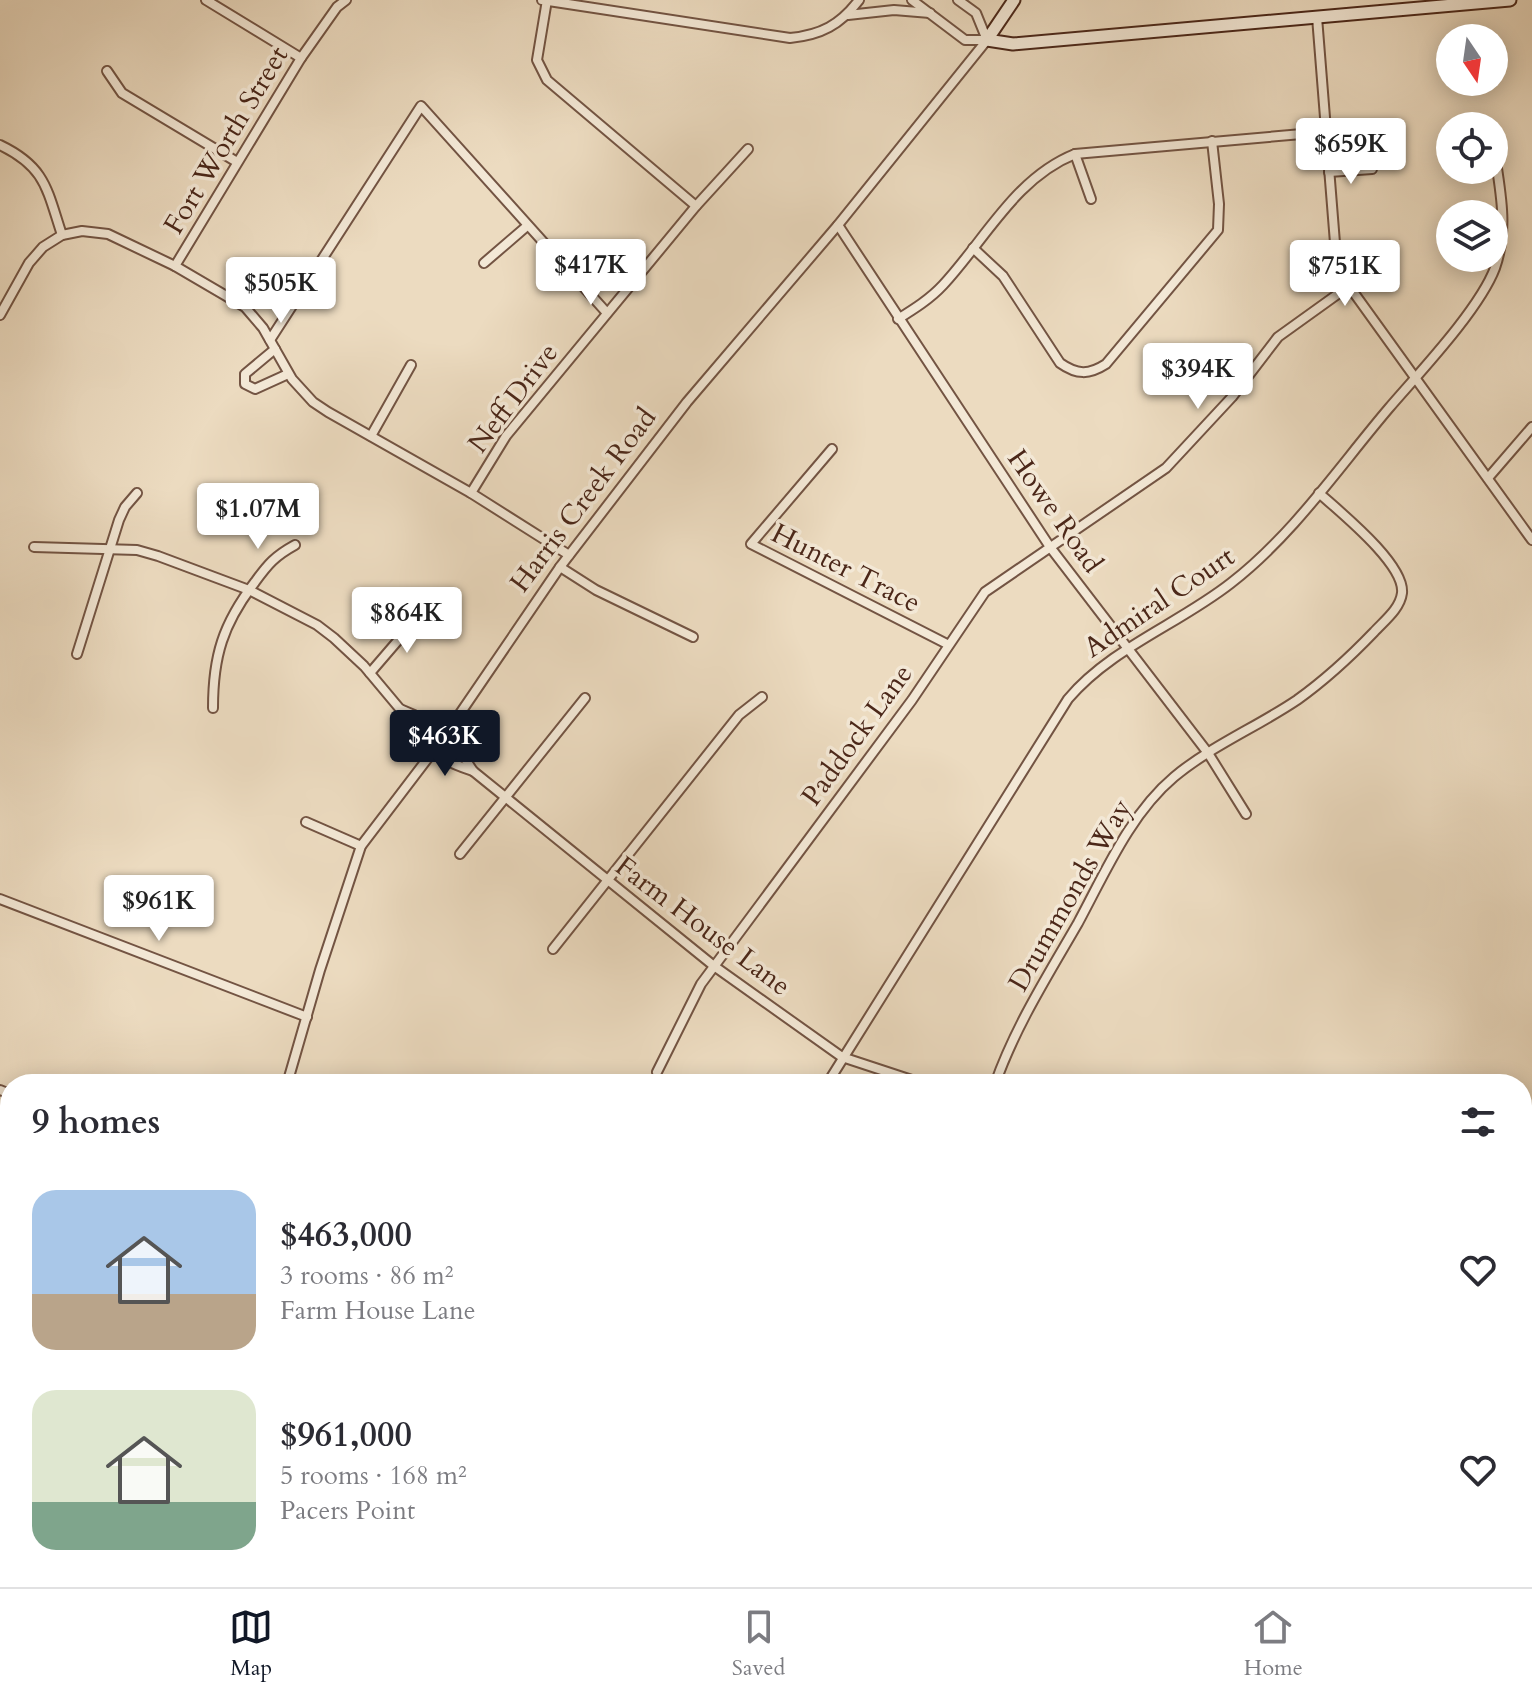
<!DOCTYPE html>
<meta charset="utf-8">
<style>
:root{--surface:#fff;--page:#f2f2f3;--text:#2b2b33;--muted:#7c7c81;--line:#e1e1e2;--accent:#111827}
body{margin:0;font-family:Cardo,serif;background:var(--page);color:var(--text);height:100vh;display:flex;flex-direction:column;font-size:30px;white-space:nowrap}
*{box-sizing:border-box;margin:0}
p{font-size:26px;color:var(--muted)}
.icon{flex:none;width:44px;height:44px;fill:none;stroke:currentColor;stroke-width:2;stroke-linecap:round;stroke-linejoin:round}
.map{position:relative;flex:1;overflow:hidden}
.side{position:absolute;left:0px;top:1074px;width:1532px;height:514px;display:flex;flex-direction:column;background:var(--surface);border-radius:32px 32px 0 0;box-shadow:0 4px 20px #0003}
.side>*{flex:none}
.needle{width:52px;rotate:167deg}
.buttons{position:absolute;left:1436px;top:24px;display:grid;gap:16px}
.buttons a{display:grid;place-items:center;width:72px;height:72px;border-radius:50%;background:var(--surface);box-shadow:0 4px 20px #0003;font-size:40px}
.price{position:absolute;translate:-50% -68px;padding:0 18px;border-radius:8px;background:#fff;color:#222;font-size:26px;line-height:52px;filter:drop-shadow(0 2px 4px #0008)}
.price::after{content:'';position:absolute;left:50%;top:48px;width:24px;height:18px;margin-left:-12px;background:inherit;clip-path:polygon(0 0,100% 0,50% 100%)}
.price.current{background:var(--accent);color:#fff}
ul{padding:0;list-style:none}
li{display:flex;align-items:center;gap:24px;height:200px;padding:0 32px}
li span{display:grid;place-items:center;flex:none;width:224px;height:160px;border-radius:24px;color:#555}
li>.icon{margin-inline-start:auto}
span .icon{width:96px;height:96px;fill:#fffc;stroke-width:1}
li b{font-size:34px}
h2{display:flex;justify-content:space-between;align-items:center;height:96px;padding:0 32px;font-size:34px}
.tabs{display:flex;justify-content:space-around;align-items:center;height:112px;border-top:2px solid var(--line);background:var(--surface);font-size:22px;color:var(--muted)}
.tabs a{display:grid;justify-items:center;gap:4px}
.tabs .current{color:var(--accent)}
.map>svg:first-child{display:block}
.lines{fill:none;stroke-linecap:round;stroke-linejoin:round}
.stream{stroke:#7c7e7b;stroke-width:3}
.street-casing{stroke:#735443;stroke-width:12}
.secondary-casing{stroke:#4b2719;stroke-width:15}
.street{stroke:#f3e8d6;stroke-width:8}
.secondary{stroke:#f3e8d6;stroke-width:11}
.labels{text-anchor:middle;dominant-baseline:central;stroke-width:7;stroke-linejoin:round;paint-order:stroke}
.street-label{font-size:28px;fill:#4b2719;stroke:#f3e8d6}
</style>
<div class="map">
<svg width="1532" height="1587" viewBox="0 0 1532 1587">
<rect width="100%" height="100%" fill="#ecdbc0"/>
<filter id="stains"><feTurbulence type="fractalNoise" baseFrequency=".0025" numOctaves="4"/><feColorMatrix values="0 0 0 0 .2 0 0 0 0 .09 0 0 0 0 .02 0 0 0 .5 -.17"/></filter>
<radialGradient id="worn" r=".72"><stop offset=".6" stop-color="#630" stop-opacity="0"/><stop offset="1" stop-color="#630" stop-opacity=".3"/></radialGradient>
<g class="lines">
<!-- stream -->
<g class="stream">
<polyline points="653,1578 653,1587"/>
<polyline points="1036,1578 1038,1587"/>
</g>
<!-- street casing -->
<g class="street-casing">
<g id="street">
<polyline points="206,0 301,58"/>
<path d="M542,0L790,38C821,35 840,25 859,0"/>
<polyline points="547,0 537,60 547,80 696,206"/>
<polyline points="912,0 965,40 987,40"/>
<polyline points="958,0 976,13 987,40"/>
<polyline points="848,15 894,10 930,13"/>
<polyline points="1317,17 1335,243 1341,268 1349,286 1532,540"/>
<polyline points="107,71 122,93 237,162"/>
<path d="M0,145C46,167 47,190 62,235"/>
<polyline points="1075,154 1091,199"/>
<polyline points="1329,172 1372,169"/>
<polyline points="838,225 1050,547 1208,753 1246,814"/>
<path d="M973,248L1003,276L1060,363C1077,375 1089,375 1106,364L1218,230L1219,204L1212,141"/>
<polyline points="484,263 527,226"/>
<polyline points="175,266 301,58 337,7 346,0"/>
<polyline points="0,315 29,263 43,247 62,235 82,231 108,234 175,266 245,307 263,328 292,379 313,402 328,412 471,493 569,555"/>
<path d="M898,319C914,309 930,299 943,285C985,240 1015,178 1075,154L1325,132"/>
<polyline points="270,340 421,106 607,313"/>
<polyline points="275,349 245,374 245,384 255,389 288,374"/>
<polyline points="371,436 411,365"/>
<polyline points="832,449 751,544 947,644"/>
<polyline points="1488,478 1532,427"/>
<polyline points="471,493 506,436 696,206 748,149"/>
<polyline points="34,547 137,550 158,556 249,590 317,625 334,638 364,666 400,709 414,715 444,737 461,753 473,771 714,966 842,1057 924,1084"/>
<polyline points="560,567 596,590 693,637"/>
<polyline points="77,654 119,520 125,507 137,493"/>
<polyline points="370,673 419,616"/>
<path d="M213,708C213,656 223,624 255,582C268,564 275,556 295,545"/>
<path d="M400,709C408,744 442,761 473,771"/>
<polyline points="306,822 361,846"/>
<polyline points="460,854 585,698"/>
<polyline points="0,899 307,1017"/>
<polyline points="553,949 739,715 762,697"/>
<polyline points="657,1072 701,984 912,700 985,592 1166,468 1232,397 1278,337 1349,286"/>
<polyline points="287,1084 320,970 361,846 444,737 560,567 687,402 838,225 987,40"/>
<path d="M827,1084L1068,699C1111,648 1179,624 1231,583C1293,535 1338,468 1389,408C1419,373 1479,310 1495,268C1509,229 1500,189 1494,149"/>
<path d="M995,1084C1015,1027 1048,975 1078,923C1105,873 1130,814 1174,777C1211,746 1257,727 1297,700C1325,680 1350,657 1374,632C1384,621 1400,609 1402,593C1405,564 1340,512 1319,493"/>
<polyline points="0,1090 10,1094"/>
<polyline points="559,1578 559,1587"/>
<polyline points="1249,1578 1267,1587"/>
<polyline points="213,1587 214,1578"/>
</g>
</g>
<!-- secondary casing -->
<g class="secondary-casing">
<polyline id="secondary" points="1014,0 987,40 1013,44 1510,0"/>
</g>
<!-- street -->
<use href="#street" class="street"/>
<!-- secondary -->
<use href="#secondary" class="secondary"/>
</g>
<g class="labels">
<!-- street labels -->
<g class="street-label">
<text transform="translate(226 140) rotate(-59)">Fort Worth Street</text>
<text transform="translate(513 398) rotate(-53)">Neff Drive</text>
<text transform="translate(583 500) rotate(-53)">Harris Creek Road</text>
<text transform="translate(1055 511) rotate(55)">Howe Road</text>
<text transform="translate(846 568) rotate(27)">Hunter Trace</text>
<text transform="translate(1159 602) rotate(-34)">Admiral Court</text>
<text transform="translate(857 735) rotate(-54)">Paddock Lane</text>
<text transform="translate(1070 895) rotate(-60)">Drummonds Way</text>
<text transform="translate(703 926) rotate(37)">Farm House Lane</text>
</g>
</g>
<rect width="100%" height="100%" filter="url(#stains)"/>
<rect width="100%" height="100%" fill="url(#worn)"/>
</svg>
<div class="buttons">
<a><svg class="needle" viewBox="-14 -14 28 28"><path d="M0-13l5 13h-10z" fill="#e53935"/><path d="M0 13l5-13h-10z" fill="#7c7c81"/></svg></a>
<a><svg class="icon" aria-label="locate" viewBox="0 0 24 24"><circle cx="12" cy="12" r="6"/><path d="M12 2v4M12 18v4M2 12h4M18 12h4"/></svg></a>
<a><svg class="icon" aria-label="layers" viewBox="0 0 24 24"><path d="M12 4l9 5-9 5-9-5zM3 14l9 5 9-5"/></svg></a>
</div>
<b class="price" style="left:1351px;top:186px">$659K</b>
<b class="price" style="left:591px;top:307px">$417K</b>
<b class="price" style="left:1345px;top:308px">$751K</b>
<b class="price" style="left:281px;top:325px">$505K</b>
<b class="price" style="left:1198px;top:411px">$394K</b>
<b class="price" style="left:258px;top:551px">$1.07M</b>
<b class="price" style="left:407px;top:655px">$864K</b>
<b class="price current" style="left:445px;top:778px">$463K</b>
<b class="price" style="left:159px;top:943px">$961K</b>
<section class="side">
<h2>9 homes<svg class="icon" aria-label="filters" viewBox="0 0 24 24"><path d="M4 7h16M4 17h16"/><circle cx="9" cy="7" r="2"/><circle cx="15" cy="17" r="2"/></svg></h2>
<ul>
<li><span style="background:linear-gradient(#a9c7e8 65%,#b9a48a 0)"><svg class="icon" aria-label="home" viewBox="0 0 24 24"><path d="M3 11l9-7 9 7M6 9v11h12V9"/></svg></span><div><b>$463,000</b><p>3 rooms · 86 m²</p><p>Farm House Lane</p></div><svg class="icon" aria-label="heart" viewBox="0 0 24 24"><path d="M12 20l-8-8c-3-5 5-10 8-4 3-6 11-1 8 4z"/></svg></li>
<li><span style="background:linear-gradient(#dfe7d0 70%,#7fa58c 0)"><svg class="icon" aria-label="home" viewBox="0 0 24 24"><path d="M3 11l9-7 9 7M6 9v11h12V9"/></svg></span><div><b>$961,000</b><p>5 rooms · 168 m²</p><p>Pacers Point</p></div><svg class="icon" aria-label="heart" viewBox="0 0 24 24"><path d="M12 20l-8-8c-3-5 5-10 8-4 3-6 11-1 8 4z"/></svg></li>
</ul>
</section>
</div>
<nav class="tabs">
<a class="current"><svg class="icon" aria-label="map" viewBox="0 0 24 24"><path d="M3 6l6-2 6 2 6-2v14l-6 2-6-2-6 2zM9 4v14M15 6v14"/></svg>Map</a>
<a><svg class="icon" aria-label="saved" viewBox="0 0 24 24"><path d="M7 4h10v16l-5-4-5 4z"/></svg>Saved</a>
<a><svg class="icon" aria-label="home" viewBox="0 0 24 24"><path d="M3 11l9-7 9 7M6 9v11h12V9"/></svg>Home</a>
</nav>
